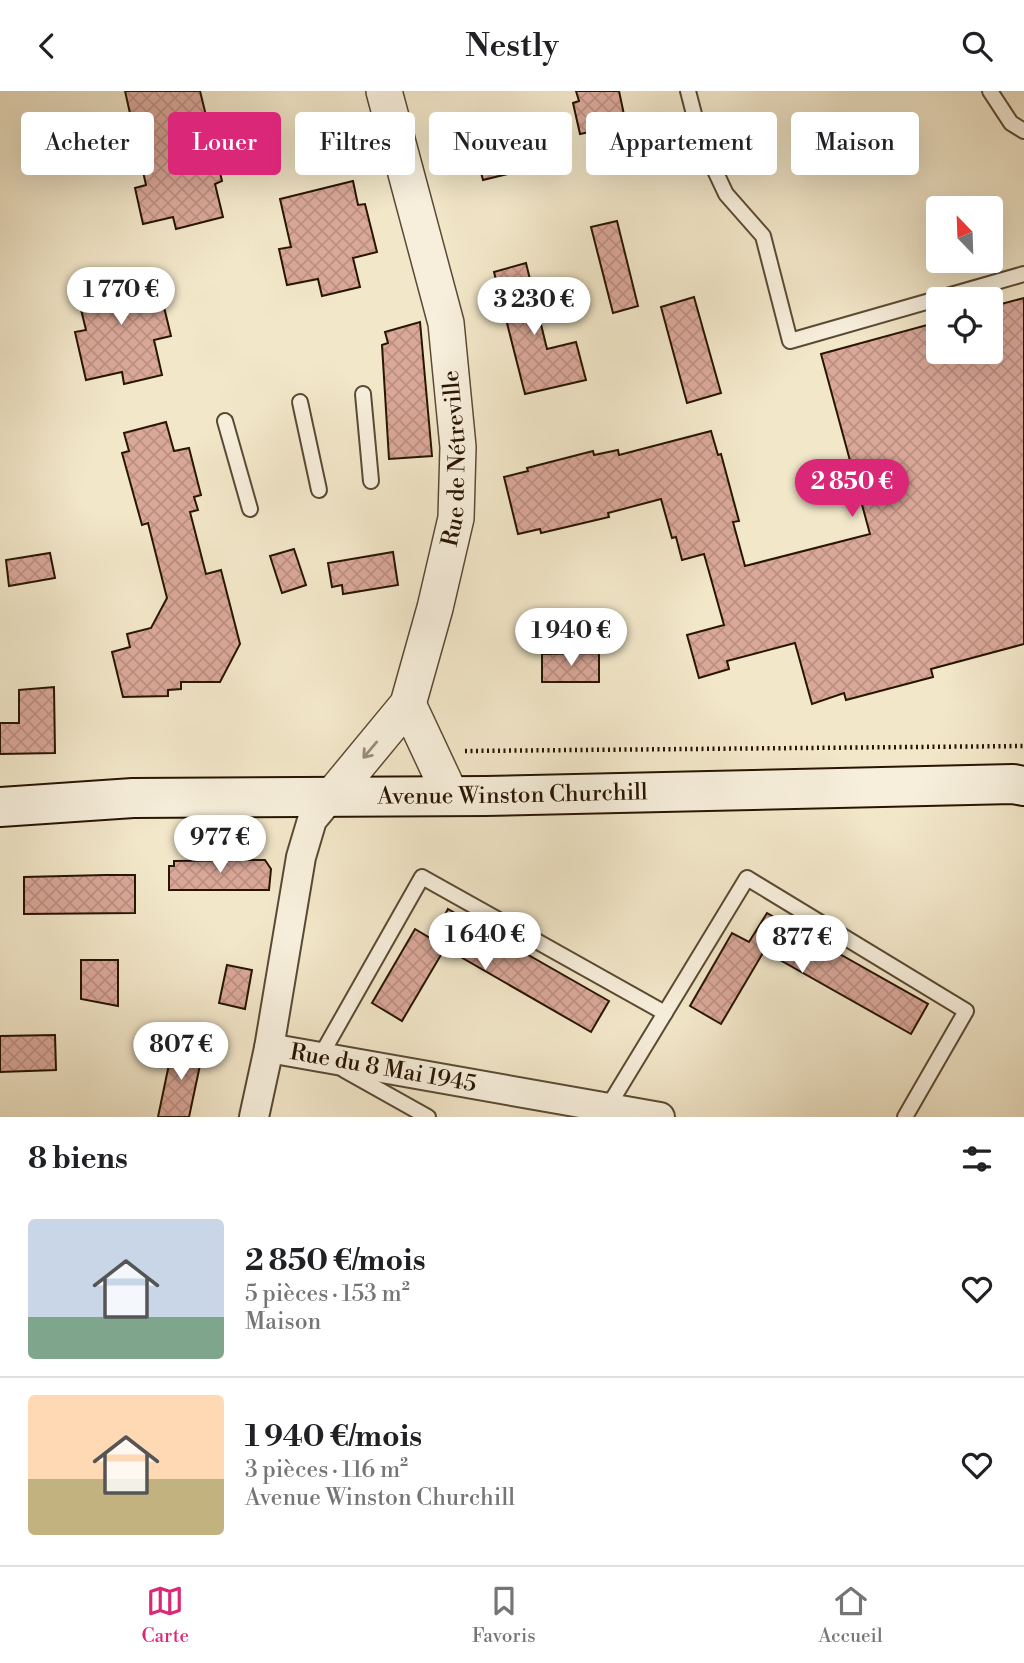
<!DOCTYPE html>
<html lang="fr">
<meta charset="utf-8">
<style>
:root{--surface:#fff;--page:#f6f6f6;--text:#202124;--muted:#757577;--line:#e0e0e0;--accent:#db2777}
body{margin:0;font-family:"Libre Bodoni",serif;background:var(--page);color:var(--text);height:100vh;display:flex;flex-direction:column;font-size:26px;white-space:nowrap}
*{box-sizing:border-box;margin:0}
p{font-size:23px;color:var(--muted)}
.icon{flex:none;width:38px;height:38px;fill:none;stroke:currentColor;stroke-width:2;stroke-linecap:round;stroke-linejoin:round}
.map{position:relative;height:1026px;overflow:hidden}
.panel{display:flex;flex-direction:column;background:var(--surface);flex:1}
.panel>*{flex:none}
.banner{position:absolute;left:21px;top:21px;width:984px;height:63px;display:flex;gap:14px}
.needle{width:46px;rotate:337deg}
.tools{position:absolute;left:926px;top:105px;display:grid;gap:14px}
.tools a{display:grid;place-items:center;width:77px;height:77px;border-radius:7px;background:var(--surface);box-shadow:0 7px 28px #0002;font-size:35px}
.price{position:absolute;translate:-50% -60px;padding:0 16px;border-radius:24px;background:#fff;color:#222;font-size:23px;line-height:46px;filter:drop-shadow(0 2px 4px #0008)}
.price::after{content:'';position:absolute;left:50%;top:42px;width:21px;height:16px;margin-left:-10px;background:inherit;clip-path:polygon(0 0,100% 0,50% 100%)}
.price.selected{background:var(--accent);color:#fff}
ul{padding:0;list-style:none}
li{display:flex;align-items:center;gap:21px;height:175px;padding:0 28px}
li+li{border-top:2px solid var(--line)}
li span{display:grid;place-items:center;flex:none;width:196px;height:140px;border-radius:7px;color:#555}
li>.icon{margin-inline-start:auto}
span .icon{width:84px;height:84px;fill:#fffc;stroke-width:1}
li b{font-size:30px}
h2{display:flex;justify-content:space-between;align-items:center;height:84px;padding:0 28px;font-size:30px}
.tag{padding:0 24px;border-radius:7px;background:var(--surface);box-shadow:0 7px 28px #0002;font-size:24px;line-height:63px}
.tag.selected{background:var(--accent);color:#fff}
header{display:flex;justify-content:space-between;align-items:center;height:91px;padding:0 28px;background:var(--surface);font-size:32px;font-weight:600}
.tabs{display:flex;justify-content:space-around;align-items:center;height:98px;border-top:2px solid var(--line);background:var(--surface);font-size:19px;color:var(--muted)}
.tabs a{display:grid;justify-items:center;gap:4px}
.tabs .selected{color:var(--accent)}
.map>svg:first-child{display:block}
.building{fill:url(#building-cross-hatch);stroke:#281502;stroke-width:2}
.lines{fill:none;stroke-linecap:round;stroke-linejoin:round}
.service-casing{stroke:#5a4a34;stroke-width:18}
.minor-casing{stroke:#5a4a34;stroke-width:32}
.tertiary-casing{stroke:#5a4a34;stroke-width:38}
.secondary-casing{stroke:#281502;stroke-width:42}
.path{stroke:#281502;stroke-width:4.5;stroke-dasharray:2 3.5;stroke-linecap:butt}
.service{stroke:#f7efdc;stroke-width:14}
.minor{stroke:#f7efdc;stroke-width:28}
.tertiary{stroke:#f7efdc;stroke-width:35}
.secondary{stroke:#f7efdc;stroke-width:38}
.oneway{stroke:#9a8d7a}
.labels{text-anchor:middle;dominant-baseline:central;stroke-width:7;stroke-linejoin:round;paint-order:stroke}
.street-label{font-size:23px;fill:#281502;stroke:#f7efdc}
</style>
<header><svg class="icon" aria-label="back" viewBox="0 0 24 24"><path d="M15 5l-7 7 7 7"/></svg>Nestly<svg class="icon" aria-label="search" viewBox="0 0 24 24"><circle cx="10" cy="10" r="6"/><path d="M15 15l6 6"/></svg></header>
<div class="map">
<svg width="1024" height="1026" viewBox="0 0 1024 1026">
<defs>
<pattern id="building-cross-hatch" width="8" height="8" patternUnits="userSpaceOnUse" patternTransform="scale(1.75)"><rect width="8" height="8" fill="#daa899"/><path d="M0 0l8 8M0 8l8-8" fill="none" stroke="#bb9082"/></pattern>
</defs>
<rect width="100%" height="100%" fill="#f2e7c9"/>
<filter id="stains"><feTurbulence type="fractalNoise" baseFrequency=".00286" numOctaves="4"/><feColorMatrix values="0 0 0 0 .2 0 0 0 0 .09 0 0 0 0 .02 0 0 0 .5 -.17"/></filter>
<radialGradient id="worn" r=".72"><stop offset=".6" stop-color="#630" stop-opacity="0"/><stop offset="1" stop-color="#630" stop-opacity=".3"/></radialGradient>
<!-- building -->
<g class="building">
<polygon points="125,0 200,0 222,90 215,93 223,126 176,138 173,126 143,133 135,97 146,94"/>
<polygon points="576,0 619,0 626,33 580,43 573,12 579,10"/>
<polygon points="521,37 532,77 483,89 472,49"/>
<polygon points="353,90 358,114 365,113 377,161 353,167 360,196 322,205 318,188 287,194 279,158 291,156 280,108"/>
<polygon points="617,130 638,215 613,222 591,136"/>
<polygon points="526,172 547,258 576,251 586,289 525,303 494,181"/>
<polygon points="117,180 120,192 156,183 171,245 154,249 162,284 124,293 122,281 86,289 75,241 86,239 74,190"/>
<polygon points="694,206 721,302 687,312 661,216"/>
<polygon points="1024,207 1024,553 931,578 933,586 846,609 844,602 812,613 795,552 727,570 729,578 699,587 687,544 724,534 704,463 682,469 676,446 672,447 661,408 608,422 609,426 541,442 540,438 518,443 504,386 528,380 527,377 593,360 594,364 618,359 619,364 711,340 718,364 721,363 739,430 733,431 745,475 870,443 821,263 938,231 938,261 990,261 990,216"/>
<polygon points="420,231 432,365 389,368 382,254 388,252 385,241"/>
<polygon points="166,331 174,360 189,357 201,404 194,406 198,419 190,421 206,483 221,479 240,553 220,591 181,591 181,598 168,599 168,605 123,606 112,561 130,556 127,543 151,537 167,507 148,432 142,434 122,362 129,360 124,342"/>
<polygon points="294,458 306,494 282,502 270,465"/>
<polygon points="393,461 398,494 343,503 342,494 332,496 328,472"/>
<polygon points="50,462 55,487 9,495 6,469"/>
<polygon points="599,562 599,591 542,591 542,563"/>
<polygon points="54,596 55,662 0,663 0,632 19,632 19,599"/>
<polygon points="265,769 271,778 269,799 169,799 169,775 174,775 174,770"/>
<polygon points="106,784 135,784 135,822 24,823 24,786"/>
<polygon points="448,818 609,910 591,941 445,857 402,930 372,912 415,838 432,848"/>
<polygon points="767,822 928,913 911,943 764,860 721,933 690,915 732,842 749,851"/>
<polygon points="81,869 118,869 118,915 81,908"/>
<polygon points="227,874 252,879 245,918 219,912"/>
<polygon points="55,944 56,979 0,981 0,945"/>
<polygon points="173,954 203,960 189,1026 158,1026"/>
</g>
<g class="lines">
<!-- service casing -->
<g class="service-casing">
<g id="service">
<polyline points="688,0 701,50 726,103 763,145 790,250 1024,183"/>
<polyline points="990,0 1011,32 1024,40"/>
<polyline points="363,303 371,390"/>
<polyline points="300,311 319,399"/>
<polyline points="225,330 250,418"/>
<polyline points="323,967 320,966 422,786 665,922"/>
<polyline points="344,979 428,1026"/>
<polyline points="606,1019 747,787 966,920 905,1026"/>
</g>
</g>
<!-- minor casing -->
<g class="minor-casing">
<g id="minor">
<path id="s1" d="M269,957L660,1026"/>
<polyline points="254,1026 269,957 301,766 312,729 332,705"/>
</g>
</g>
<!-- tertiary casing -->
<g class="tertiary-casing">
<g id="tertiary">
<polyline points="408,613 451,705"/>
<path id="s2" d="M332,705L408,613L435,517L456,427L458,356L446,232L384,0"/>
</g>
</g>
<!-- secondary casing -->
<g class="secondary-casing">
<g id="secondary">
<path id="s3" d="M0,716L133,707L486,705L1013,693L1024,695"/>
</g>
</g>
<!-- path -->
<polyline class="path" points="465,660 1024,655"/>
<!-- service -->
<use href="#service" class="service"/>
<!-- minor -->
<use href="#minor" class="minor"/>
<!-- tertiary -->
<use href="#tertiary" class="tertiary"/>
<!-- secondary -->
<use href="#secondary" class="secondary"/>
</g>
<!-- one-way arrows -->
<defs><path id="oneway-shaft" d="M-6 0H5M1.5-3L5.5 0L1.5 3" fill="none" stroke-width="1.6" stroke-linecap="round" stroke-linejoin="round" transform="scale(1.75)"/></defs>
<use class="oneway" href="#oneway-shaft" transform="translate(370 659) rotate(130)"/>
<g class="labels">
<!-- street labels -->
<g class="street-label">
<text stroke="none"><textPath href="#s2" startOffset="371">Rue de Nétreville</textPath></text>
<text stroke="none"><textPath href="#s3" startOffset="513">Avenue Winston Churchill</textPath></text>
<text stroke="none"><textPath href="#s1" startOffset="116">Rue du 8 Mai 1945</textPath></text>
</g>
</g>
<rect width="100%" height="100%" filter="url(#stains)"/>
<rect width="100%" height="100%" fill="url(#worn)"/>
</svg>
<div class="tools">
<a><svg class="needle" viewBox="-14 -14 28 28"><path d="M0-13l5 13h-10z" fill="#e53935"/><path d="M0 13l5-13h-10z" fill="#757577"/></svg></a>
<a><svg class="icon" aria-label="locate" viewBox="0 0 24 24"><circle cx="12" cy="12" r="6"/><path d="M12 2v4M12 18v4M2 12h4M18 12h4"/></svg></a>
</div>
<b class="price" style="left:121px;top:236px">1 770 €</b>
<b class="price" style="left:534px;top:246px">3 230 €</b>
<b class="price selected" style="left:852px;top:428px">2 850 €</b>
<b class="price" style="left:571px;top:577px">1 940 €</b>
<b class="price" style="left:220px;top:784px">977 €</b>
<b class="price" style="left:485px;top:881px">1 640 €</b>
<b class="price" style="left:802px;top:884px">877 €</b>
<b class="price" style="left:181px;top:991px">807 €</b>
<div class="banner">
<a class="tag">Acheter</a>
<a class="tag selected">Louer</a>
<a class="tag">Filtres</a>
<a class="tag">Nouveau</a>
<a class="tag">Appartement</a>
<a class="tag">Maison</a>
</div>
</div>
<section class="panel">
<h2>8 biens<svg class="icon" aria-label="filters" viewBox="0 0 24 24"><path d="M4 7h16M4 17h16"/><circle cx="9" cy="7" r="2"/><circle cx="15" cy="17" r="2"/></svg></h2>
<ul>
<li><span style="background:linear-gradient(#c9d6e8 70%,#7fa58c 0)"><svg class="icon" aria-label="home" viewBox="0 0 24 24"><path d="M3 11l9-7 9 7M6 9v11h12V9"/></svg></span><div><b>2 850 €/mois</b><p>5 pièces · 153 m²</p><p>Maison</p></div><svg class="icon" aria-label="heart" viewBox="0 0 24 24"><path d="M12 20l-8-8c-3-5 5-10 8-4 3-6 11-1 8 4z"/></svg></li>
<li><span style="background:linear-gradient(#ffd9b3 60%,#c2b280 0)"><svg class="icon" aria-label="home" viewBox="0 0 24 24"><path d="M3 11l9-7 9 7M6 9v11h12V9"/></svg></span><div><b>1 940 €/mois</b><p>3 pièces · 116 m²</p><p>Avenue Winston Churchill</p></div><svg class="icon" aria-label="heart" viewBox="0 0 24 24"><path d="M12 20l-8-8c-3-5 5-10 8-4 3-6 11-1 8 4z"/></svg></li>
</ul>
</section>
<nav class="tabs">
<a class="selected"><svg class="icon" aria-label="map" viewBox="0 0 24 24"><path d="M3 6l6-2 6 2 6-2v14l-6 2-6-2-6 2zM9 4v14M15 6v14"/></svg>Carte</a>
<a><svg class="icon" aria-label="saved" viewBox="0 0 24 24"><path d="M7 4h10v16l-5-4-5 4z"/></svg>Favoris</a>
<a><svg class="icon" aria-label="home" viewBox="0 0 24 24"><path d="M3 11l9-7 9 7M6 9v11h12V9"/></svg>Accueil</a>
</nav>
